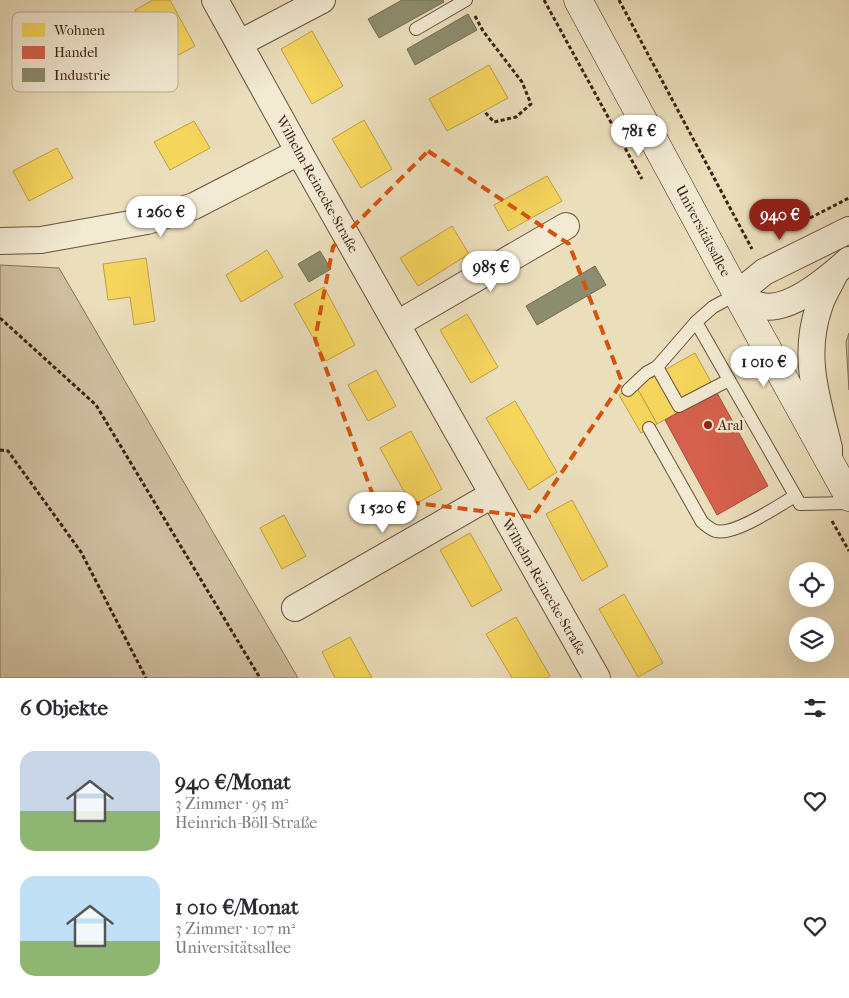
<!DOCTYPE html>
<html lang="de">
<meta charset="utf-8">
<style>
:root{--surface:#fff;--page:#f2f2f3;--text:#2b2b33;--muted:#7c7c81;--accent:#8f2418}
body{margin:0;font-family:"IM FELL French Canon",serif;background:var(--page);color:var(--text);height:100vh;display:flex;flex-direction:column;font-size:19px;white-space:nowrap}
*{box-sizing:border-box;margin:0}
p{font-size:16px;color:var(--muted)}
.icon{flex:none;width:28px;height:28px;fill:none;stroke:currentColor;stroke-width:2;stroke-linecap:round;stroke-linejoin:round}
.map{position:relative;height:678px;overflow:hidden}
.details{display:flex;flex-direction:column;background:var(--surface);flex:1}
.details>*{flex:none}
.buttons{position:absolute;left:789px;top:562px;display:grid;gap:10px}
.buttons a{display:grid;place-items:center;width:45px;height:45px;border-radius:50%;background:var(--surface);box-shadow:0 5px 20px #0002;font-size:25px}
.price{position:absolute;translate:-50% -42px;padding:0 11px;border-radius:18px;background:#fff;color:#222;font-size:16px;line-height:32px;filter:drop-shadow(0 1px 2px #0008)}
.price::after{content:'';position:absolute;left:50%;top:30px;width:15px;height:11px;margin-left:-8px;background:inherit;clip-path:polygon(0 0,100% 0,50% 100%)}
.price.selected{background:var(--accent);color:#fff}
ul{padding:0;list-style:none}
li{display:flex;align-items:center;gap:15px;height:125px;padding:0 20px}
li span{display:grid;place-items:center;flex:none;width:140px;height:100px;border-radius:15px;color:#555}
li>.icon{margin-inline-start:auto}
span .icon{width:60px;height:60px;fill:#fffc;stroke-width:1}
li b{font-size:21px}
h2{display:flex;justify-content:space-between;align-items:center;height:60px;padding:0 20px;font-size:21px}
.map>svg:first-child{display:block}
.green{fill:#cebe9f;stroke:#866f5a}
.homes{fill:#f6d55c;stroke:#bf9f47}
.shops{fill:#d6604d;stroke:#a94d3c}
.industry{fill:#8c8c6e;stroke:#756c53}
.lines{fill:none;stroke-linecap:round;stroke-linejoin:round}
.service-casing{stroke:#6a503e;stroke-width:14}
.minor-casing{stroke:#6a503e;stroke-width:28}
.secondary-casing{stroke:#3f2015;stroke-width:29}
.path{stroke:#3f2015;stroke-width:3;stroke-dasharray:4 2.5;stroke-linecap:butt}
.service{stroke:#f2ead3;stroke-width:12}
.minor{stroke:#f2ead3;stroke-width:26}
.secondary{stroke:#f2ead3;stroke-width:28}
.marked{fill:none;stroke:#d7530d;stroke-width:4;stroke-dasharray:10 6;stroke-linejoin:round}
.poi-dot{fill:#8f2418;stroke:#f2ead3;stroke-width:2}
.labels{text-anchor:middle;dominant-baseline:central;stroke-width:5;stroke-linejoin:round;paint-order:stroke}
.street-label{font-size:14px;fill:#3f2015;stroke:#f2ead3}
.poi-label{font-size:14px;fill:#3f2015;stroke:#f2ead3;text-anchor:start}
.key{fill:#f2ead3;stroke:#bcad9a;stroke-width:1}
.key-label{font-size:14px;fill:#3f2015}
</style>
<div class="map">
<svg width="849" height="678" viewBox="0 0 849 678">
<rect width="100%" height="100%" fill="#ebdebb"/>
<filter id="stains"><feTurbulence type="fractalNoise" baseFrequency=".004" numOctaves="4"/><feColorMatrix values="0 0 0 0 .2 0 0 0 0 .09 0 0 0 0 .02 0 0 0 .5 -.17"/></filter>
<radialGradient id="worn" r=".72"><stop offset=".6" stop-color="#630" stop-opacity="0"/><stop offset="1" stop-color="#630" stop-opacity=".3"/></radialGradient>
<!-- green -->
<g class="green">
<polygon points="0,265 59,268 298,678 0,678"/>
<polygon points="849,333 849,390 846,342"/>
</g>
<!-- homes -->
<g class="homes">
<polygon points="153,0 170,0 195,46 164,63 135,10"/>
<polygon points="312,31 343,86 312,104 281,49"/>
<polygon points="489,65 508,98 447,131 429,99"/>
<polygon points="364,120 392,169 361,188 332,139"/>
<polygon points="194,121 210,148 170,170 154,142"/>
<polygon points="57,148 73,178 29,201 13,171"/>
<polygon points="547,176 562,201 508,231 494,205"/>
<polygon points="452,226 469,254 418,286 400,258"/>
<polygon points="267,250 283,277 241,302 226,275"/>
<polygon points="146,258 155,321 134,325 130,297 108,300 103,264"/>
<polygon points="324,287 355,345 326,361 294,304"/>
<polygon points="467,314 498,367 471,383 440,330"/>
<polygon points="695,353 716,391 657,424 636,386"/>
<polygon points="376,370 396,406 368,421 348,385"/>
<polygon points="636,386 657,424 641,433 619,395"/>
<polygon points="515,401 557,472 529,490 486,418"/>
<polygon points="411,431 442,489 412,506 380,448"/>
<polygon points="572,500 608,566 582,581 546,514"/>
<polygon points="284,515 306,556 282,569 260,528"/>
<polygon points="470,533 502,590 472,607 440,550"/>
<polygon points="624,594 663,663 638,677 599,609"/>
<polygon points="516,617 550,676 547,678 512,678 486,634"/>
<polygon points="350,637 372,678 335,678 322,652"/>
</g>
<!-- shops -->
<polygon class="shops" points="716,391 768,486 717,515 665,420"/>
<!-- industry -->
<g class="industry">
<polygon points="402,0 443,0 444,2 379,38 368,19"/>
<polygon points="468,14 477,30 415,65 407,49"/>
<polygon points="320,251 331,269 309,282 298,264"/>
<polygon points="595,266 606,285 537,325 526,306"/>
</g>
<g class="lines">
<!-- service casing -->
<g class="service-casing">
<g id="service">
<polyline points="416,29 466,0"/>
<polyline points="737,294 713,307 696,322 800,504 849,503"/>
<polyline points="696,322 657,367 679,406 729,380"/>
<polyline points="628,390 646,373 657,367"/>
<path d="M649,428L702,522C706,525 711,530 716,531C734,536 778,506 795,496"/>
</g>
</g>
<!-- minor casing -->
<g class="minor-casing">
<g id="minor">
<polyline points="215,0 299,152 597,678"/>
<polyline points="240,43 322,0"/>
<path d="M849,230L764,272L737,294C743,297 750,303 758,305C787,315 829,278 849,260"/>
<polyline points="0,241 41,240 147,221 194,206 299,152"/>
<polyline points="397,324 566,226"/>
<path d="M829,455V448C817,398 802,357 819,307C822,296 829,286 834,275"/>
<polyline points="295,608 492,495"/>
</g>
</g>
<!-- secondary casing -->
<g class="secondary-casing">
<polyline id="secondary" points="578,0 737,294 849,497"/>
</g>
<!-- path -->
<g class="path">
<polyline points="544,0 642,179"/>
<polyline points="619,0 752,249"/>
<polyline points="475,16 483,31 522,82 531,104 516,117 494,122 484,111"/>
<polyline points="810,218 849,198"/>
<polyline points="0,318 96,405 260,678"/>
<polyline points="0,450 8,451 81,552 146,678"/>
<polyline points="832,521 849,551"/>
</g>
<!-- service -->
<use href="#service" class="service"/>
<!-- minor -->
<use href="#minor" class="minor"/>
<!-- secondary -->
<use href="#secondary" class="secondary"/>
</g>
<!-- marked area -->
<path class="marked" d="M428,151L569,244L622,382L532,517L374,498L315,339L333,247Z"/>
<!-- markers -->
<circle class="poi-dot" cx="708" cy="425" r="5"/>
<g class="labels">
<!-- street labels -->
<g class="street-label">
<text transform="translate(317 184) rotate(61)">Wilhelm-Reinecke-Straße</text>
<text transform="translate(703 231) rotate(62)">Universitätsallee</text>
<text transform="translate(544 587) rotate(60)">Wilhelm-Reinecke-Straße</text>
</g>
<!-- poi labels -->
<g class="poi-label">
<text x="718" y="425">Aral</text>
</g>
</g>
<!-- legend -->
<rect x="12" y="12" width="166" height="80" rx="8" class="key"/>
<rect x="22" y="23" width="23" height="14" fill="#f6d55c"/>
<rect x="22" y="46" width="23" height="13" fill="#d6604d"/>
<rect x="22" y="68" width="23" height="14" fill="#8c8c6e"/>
<g class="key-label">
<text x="54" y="35">Wohnen</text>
<text x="54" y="57">Handel</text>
<text x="54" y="80">Industrie</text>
</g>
<rect width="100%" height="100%" filter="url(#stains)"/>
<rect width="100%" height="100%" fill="url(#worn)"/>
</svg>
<div class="buttons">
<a><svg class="icon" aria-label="locate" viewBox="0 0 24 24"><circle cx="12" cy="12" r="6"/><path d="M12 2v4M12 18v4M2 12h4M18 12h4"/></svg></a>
<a><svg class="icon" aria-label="layers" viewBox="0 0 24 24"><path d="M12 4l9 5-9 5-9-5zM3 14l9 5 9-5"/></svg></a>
</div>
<b class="price" style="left:639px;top:157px">781 €</b>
<b class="price" style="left:161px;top:238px">1 260 €</b>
<b class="price selected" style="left:780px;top:241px">940 €</b>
<b class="price" style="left:491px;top:293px">985 €</b>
<b class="price" style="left:764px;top:388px">1 010 €</b>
<b class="price" style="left:383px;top:534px">1 520 €</b>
</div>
<section class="details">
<h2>6 Objekte<svg class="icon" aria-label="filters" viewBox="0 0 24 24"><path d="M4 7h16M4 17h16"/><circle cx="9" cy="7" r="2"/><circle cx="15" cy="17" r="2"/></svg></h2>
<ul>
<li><span style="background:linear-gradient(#c9d6e8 60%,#8fb573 0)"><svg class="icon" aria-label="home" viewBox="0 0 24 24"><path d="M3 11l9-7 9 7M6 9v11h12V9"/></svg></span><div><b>940 €/Monat</b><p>3 Zimmer · 95 m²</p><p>Heinrich-Böll-Straße</p></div><svg class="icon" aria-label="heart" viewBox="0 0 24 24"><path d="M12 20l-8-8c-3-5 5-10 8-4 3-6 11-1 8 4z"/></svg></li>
<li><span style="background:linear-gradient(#bfe0f5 65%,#8fb573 0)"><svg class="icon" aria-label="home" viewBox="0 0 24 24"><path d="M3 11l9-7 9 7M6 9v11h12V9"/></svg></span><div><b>1 010 €/Monat</b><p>3 Zimmer · 107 m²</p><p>Universitätsallee</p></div><svg class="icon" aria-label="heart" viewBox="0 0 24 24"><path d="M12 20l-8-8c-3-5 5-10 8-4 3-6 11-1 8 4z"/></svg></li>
</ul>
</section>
